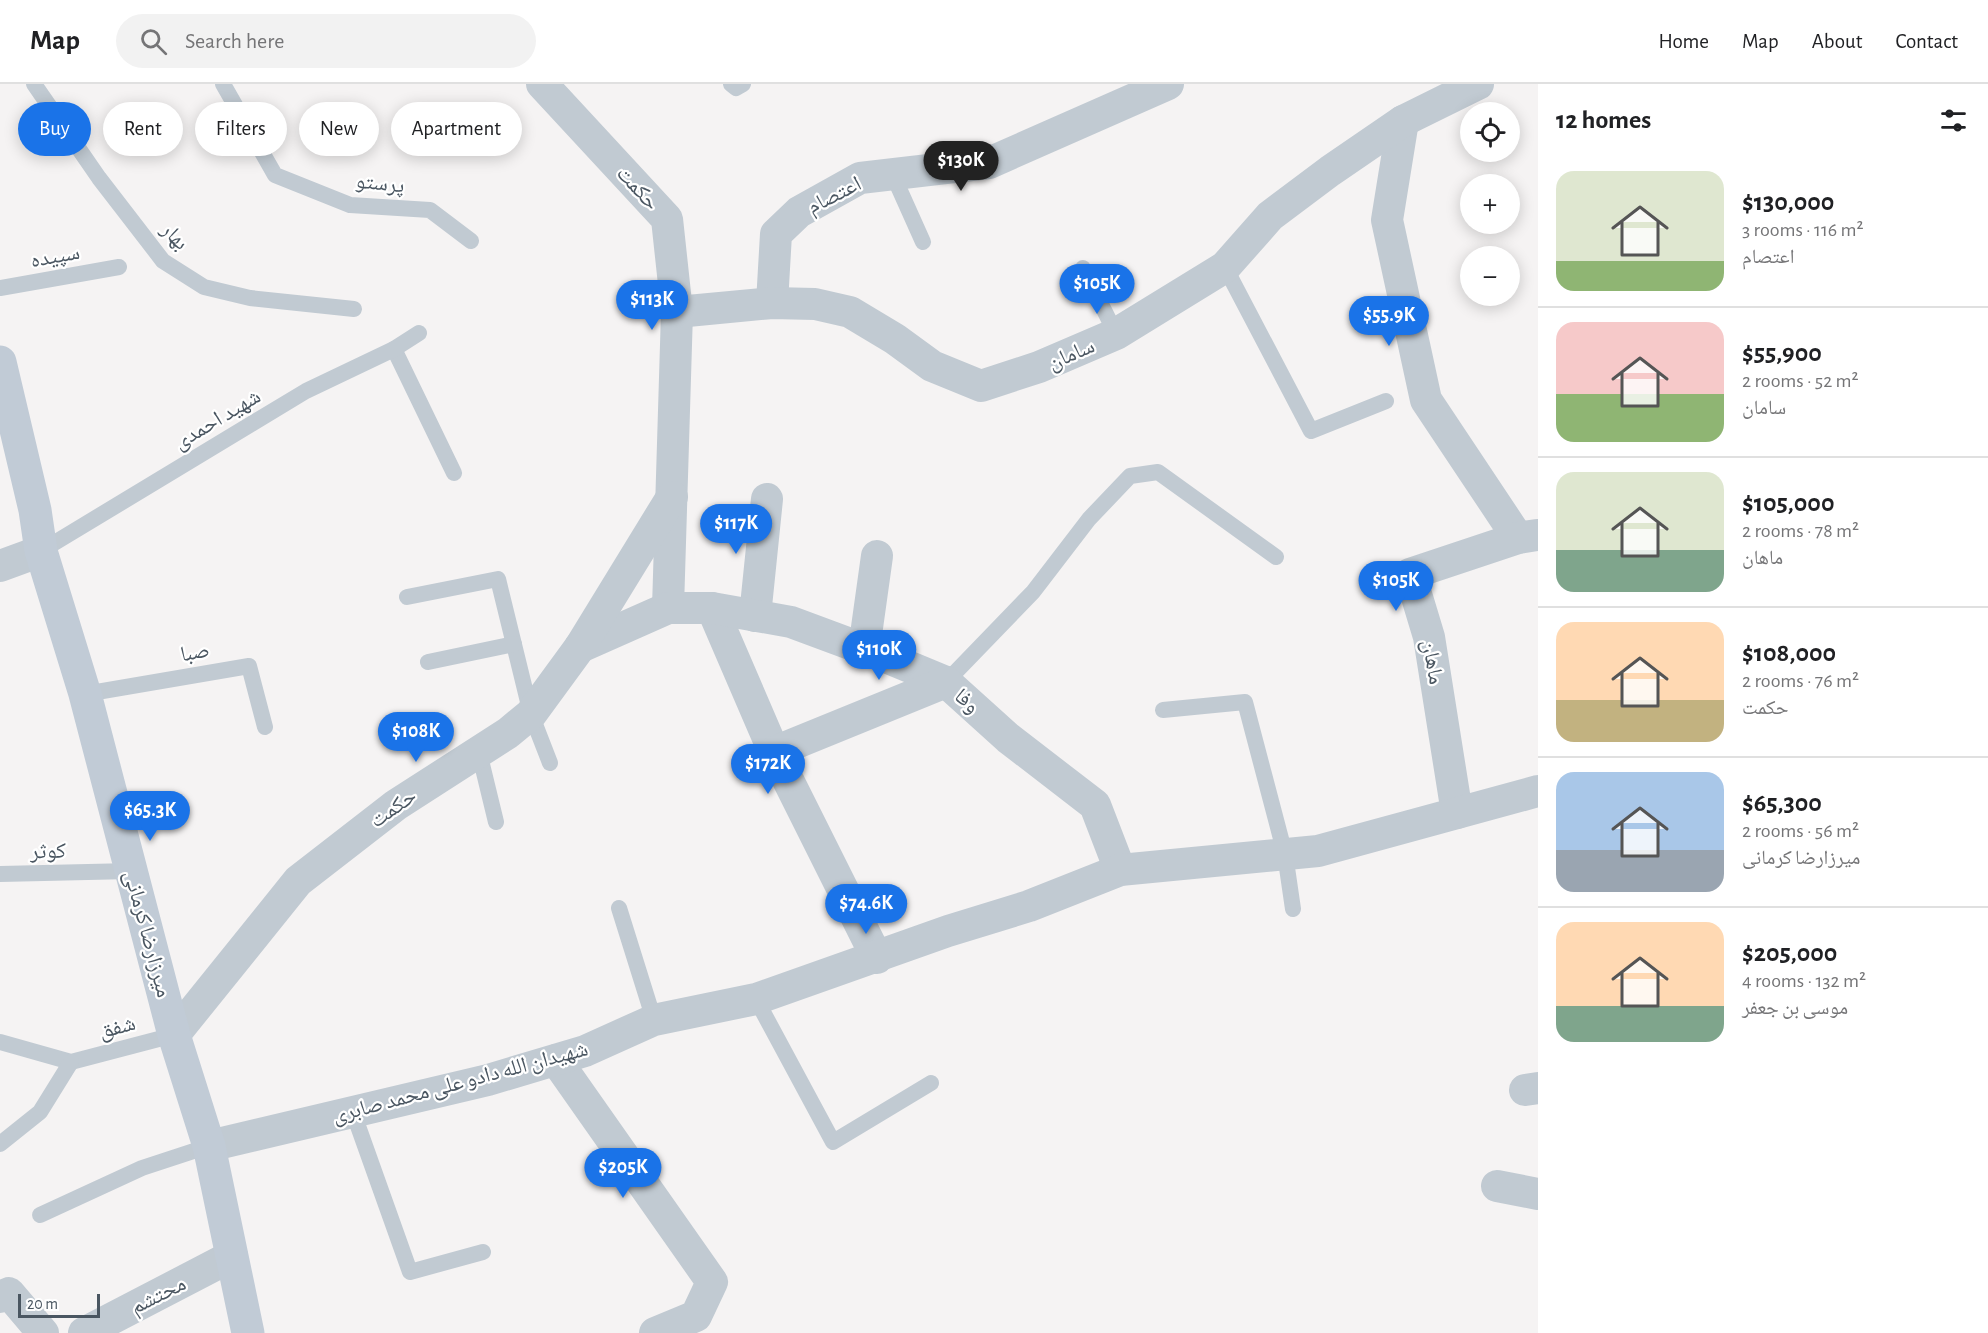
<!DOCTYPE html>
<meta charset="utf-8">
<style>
:root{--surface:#fff;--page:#f2f2f2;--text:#202124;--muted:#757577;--line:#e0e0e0;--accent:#1a73e8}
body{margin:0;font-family:"Alegreya Sans","Noto Naskh Arabic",sans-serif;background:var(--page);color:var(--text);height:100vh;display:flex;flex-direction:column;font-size:22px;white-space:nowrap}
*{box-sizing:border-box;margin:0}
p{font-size:20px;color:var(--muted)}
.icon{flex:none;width:33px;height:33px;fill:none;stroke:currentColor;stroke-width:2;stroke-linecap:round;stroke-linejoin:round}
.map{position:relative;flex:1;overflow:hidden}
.drawer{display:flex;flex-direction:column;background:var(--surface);width:450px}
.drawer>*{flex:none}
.top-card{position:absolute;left:18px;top:18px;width:570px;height:54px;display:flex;gap:12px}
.tools{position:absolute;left:1460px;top:18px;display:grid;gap:12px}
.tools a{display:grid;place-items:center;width:60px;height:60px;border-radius:50%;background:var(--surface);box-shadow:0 3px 15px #0003;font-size:30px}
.scale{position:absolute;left:18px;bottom:15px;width:82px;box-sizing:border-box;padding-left:6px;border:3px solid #4a5661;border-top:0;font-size:16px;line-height:21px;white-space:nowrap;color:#4a5661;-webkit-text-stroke:4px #fff;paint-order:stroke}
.price{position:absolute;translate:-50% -51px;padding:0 14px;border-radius:21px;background:var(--accent);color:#fff;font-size:20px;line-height:39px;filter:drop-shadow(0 2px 3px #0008)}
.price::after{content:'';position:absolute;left:50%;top:36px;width:18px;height:14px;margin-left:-9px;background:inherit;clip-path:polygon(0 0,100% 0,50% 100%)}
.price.current{background:#222;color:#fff}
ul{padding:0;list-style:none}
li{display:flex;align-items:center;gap:18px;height:150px;padding:0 18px}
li+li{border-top:2px solid var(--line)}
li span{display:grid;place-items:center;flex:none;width:168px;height:120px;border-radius:18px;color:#555}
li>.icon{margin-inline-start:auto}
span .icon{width:72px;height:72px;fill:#fffc;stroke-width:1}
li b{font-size:26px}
h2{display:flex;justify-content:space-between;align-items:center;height:72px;padding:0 18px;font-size:26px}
.pill{padding:0 21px;border-radius:27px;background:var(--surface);box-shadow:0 3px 15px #0003;font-size:21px;line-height:54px}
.pill.current{background:var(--accent);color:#fff}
header{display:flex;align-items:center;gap:36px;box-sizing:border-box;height:84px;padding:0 30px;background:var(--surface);border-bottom:2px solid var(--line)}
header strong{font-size:28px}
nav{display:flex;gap:33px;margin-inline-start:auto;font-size:21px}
.search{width:420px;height:54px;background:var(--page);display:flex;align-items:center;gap:15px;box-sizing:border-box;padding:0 21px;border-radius:33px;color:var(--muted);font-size:22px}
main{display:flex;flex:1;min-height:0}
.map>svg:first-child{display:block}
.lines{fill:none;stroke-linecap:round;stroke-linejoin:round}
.service{stroke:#c1cad2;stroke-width:16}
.minor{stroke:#c1cad2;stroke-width:32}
.secondary{stroke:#c1cbd6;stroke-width:33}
.labels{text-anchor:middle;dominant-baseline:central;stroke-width:4.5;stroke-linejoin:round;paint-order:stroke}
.street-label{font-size:22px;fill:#4a5661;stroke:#fff}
</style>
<header>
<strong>Map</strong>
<div class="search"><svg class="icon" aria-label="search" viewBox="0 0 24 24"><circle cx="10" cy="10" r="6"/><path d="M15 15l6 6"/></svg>Search here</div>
<nav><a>Home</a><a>Map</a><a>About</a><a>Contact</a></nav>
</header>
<main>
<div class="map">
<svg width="1538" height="1249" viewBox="0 0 1538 1249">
<rect width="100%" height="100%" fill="#f5f3f3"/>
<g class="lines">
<!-- service -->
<g class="service">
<polyline points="34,0 99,94 163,177 204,203 250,214 354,225"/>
<polyline points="223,0 275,91 350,121 430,126 471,157"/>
<polyline points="731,0 736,4 743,0"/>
<polyline points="893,91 923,158"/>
<polyline points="1225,183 1311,347 1386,317"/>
<polyline points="1083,184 1116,250"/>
<polyline points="0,204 119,183"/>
<polyline points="394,265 454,389"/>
<polyline points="41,467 306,307 394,265 419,249"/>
<polyline points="407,513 498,495 531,630 550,679"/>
<polyline points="428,578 514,560"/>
<polyline points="946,598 1033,508 1089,435 1130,392 1158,388 1276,473"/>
<polyline points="85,610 249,582 265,643"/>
<polyline points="1163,626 1245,618 1285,770 1293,825"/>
<polyline points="479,668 496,738"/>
<polyline points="0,790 132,787"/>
<polyline points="619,824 654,936"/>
<polyline points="756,915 833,1058 931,999"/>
<polyline points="0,958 71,978 174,951"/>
<polyline points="353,1028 410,1188 483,1168"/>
<polyline points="0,1060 40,1028 71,978"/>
<polyline points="40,1131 142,1084 209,1062"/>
</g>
<!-- minor -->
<g class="minor">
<polyline points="542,0 667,135 677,228 668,524"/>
<polyline points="1403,37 1387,136 1426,316 1518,454"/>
<polyline points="772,219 776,150 799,128 860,94 989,79 1168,0"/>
<polyline points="677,228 772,219 815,220 850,228 895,255 932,282 981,302 1039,283 1116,250 1225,183 1270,132 1330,87 1403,37 1478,0"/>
<polyline points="0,482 41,467"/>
<polyline points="712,524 774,668 877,874"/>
<polyline points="755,532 767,415"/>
<polyline points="580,563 668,524 712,524 791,538 888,574 946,598 1008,654 1095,721 1120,786"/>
<polyline points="864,565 877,472"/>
<polyline points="774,668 946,598"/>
<polyline points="1457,729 1429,553 1410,490 1518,454 1537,451"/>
<polyline points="174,951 298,797 396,721 508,649 531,630 580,563 672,413"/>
<polyline points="556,976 712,1198 696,1232 655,1249"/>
<polyline points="1525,1006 1538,1004"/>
<polyline points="209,1062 488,996 585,967 654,936 756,915 948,847 1029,822 1120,786 1318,767 1538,707"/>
<polyline points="1497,1102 1538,1110"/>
<polyline points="0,1213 9,1209 43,1249"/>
<polyline points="84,1249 232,1172"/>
</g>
<!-- secondary -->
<polyline class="secondary" points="0,278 35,426 41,467 85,610 174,951 209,1062 248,1249"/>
</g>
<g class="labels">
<!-- street labels -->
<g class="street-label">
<text transform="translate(380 99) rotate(6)">پرستو</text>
<text transform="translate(638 104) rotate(47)">حکمت</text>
<text transform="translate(834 111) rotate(-27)">اعتصام</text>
<text transform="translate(175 152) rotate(46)">بهار</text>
<text transform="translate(55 172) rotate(-10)">سپیده</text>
<text transform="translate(1071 270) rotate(-23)">سامان</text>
<text transform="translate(217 335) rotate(-31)">شهید احمدی</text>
<text transform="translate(195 568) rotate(-10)">صبا</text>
<text transform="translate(1433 578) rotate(80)">ماهان</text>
<text transform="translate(967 617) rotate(42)">وفا</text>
<text transform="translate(393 724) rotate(-35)">حکمت</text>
<text transform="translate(48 767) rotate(-1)">کوثر</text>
<text transform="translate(148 850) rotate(75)">میرزارضا کرمانی</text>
<text transform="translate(117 943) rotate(-15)">شفق</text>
<text transform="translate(460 998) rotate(-15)">شهیدان الله دادو علی محمد صابری</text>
<text transform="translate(158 1211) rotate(-27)">محتشم</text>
</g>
</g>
</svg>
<div class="tools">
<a><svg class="icon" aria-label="locate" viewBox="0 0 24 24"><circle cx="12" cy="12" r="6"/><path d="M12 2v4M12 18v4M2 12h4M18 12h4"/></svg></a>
<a>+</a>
<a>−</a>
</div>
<div class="scale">20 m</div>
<b class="price current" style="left:961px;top:108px">$130K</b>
<b class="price" style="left:1097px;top:231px">$105K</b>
<b class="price" style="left:652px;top:247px">$113K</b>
<b class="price" style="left:1389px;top:263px">$55.9K</b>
<b class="price" style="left:736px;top:471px">$117K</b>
<b class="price" style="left:1396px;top:528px">$105K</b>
<b class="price" style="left:879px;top:597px">$110K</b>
<b class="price" style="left:416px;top:679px">$108K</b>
<b class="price" style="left:768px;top:711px">$172K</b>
<b class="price" style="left:150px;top:758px">$65.3K</b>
<b class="price" style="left:866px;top:851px">$74.6K</b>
<b class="price" style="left:623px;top:1115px">$205K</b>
<div class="top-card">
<a class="pill current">Buy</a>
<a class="pill">Rent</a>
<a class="pill">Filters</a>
<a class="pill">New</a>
<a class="pill">Apartment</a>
</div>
</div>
<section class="drawer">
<h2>12 homes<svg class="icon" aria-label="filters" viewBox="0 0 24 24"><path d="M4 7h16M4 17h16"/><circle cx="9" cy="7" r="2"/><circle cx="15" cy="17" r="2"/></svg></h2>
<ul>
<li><span style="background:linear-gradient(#dfe7d0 75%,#8fb573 0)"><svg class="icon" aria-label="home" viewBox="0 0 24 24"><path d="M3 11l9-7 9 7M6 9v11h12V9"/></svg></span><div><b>$130,000</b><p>3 rooms · 116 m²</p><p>اعتصام</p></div></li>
<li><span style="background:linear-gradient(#f6c9c9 60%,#8fb573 0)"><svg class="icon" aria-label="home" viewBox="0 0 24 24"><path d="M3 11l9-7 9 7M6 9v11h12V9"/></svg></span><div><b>$55,900</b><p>2 rooms · 52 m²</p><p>سامان</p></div></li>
<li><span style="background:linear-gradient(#dfe7d0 65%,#7fa58c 0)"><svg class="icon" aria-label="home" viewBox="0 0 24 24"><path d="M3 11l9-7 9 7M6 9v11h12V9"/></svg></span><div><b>$105,000</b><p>2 rooms · 78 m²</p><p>ماهان</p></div></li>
<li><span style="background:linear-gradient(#ffd9b3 65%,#c2b280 0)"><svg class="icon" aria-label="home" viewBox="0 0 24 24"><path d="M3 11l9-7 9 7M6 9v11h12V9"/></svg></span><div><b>$108,000</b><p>2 rooms · 76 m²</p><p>حکمت</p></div></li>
<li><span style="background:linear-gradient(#a9c7e8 65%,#9aa5b1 0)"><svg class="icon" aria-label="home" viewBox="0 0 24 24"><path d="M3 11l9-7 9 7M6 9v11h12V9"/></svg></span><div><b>$65,300</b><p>2 rooms · 56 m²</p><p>میرزارضا کرمانی</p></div></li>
<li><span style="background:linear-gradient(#ffd9b3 70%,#7fa58c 0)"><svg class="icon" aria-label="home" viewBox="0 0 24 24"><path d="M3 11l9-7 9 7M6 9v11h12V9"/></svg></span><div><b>$205,000</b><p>4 rooms · 132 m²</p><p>موسی بن جعفر</p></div></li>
</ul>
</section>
</main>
